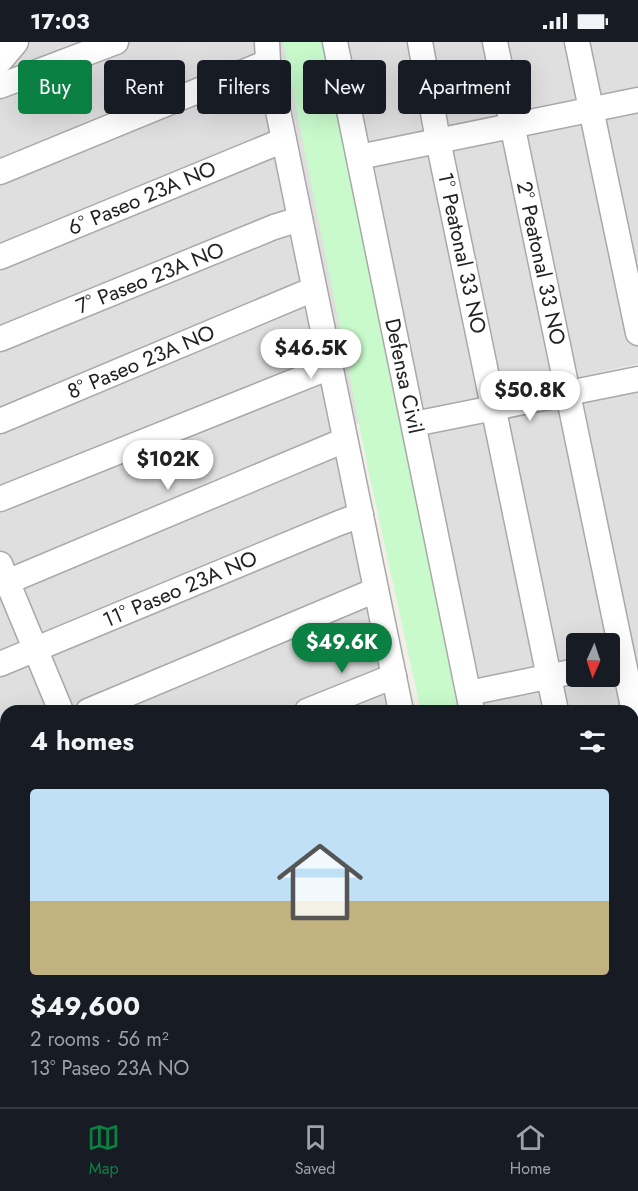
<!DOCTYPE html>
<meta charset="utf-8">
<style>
:root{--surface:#171b24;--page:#242831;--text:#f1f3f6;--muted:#9ea1a6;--line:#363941;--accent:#0b8043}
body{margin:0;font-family:Jost,sans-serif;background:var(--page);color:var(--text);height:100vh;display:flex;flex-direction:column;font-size:22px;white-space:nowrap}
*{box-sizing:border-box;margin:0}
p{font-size:20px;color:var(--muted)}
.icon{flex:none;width:33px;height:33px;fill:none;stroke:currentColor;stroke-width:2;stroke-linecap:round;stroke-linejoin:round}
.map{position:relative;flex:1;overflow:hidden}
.drawer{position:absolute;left:0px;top:663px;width:639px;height:402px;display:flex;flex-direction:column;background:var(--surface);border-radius:18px 18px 0 0;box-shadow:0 6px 24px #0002}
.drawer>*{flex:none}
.hud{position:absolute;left:18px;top:18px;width:603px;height:54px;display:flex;gap:12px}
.needle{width:39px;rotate:183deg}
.buttons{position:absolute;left:566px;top:591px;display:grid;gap:12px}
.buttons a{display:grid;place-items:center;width:54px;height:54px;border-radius:6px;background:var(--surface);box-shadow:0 6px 24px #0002;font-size:30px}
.price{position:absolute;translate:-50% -51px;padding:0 14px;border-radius:21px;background:#fff;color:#222;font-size:20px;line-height:39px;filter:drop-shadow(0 2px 3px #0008)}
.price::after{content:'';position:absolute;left:50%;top:36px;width:18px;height:14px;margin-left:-9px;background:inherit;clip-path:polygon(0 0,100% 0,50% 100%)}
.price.selected{background:var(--accent);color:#fff}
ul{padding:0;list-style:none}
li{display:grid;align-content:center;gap:12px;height:318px;padding:0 30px}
li span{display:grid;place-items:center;height:186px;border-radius:6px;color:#555}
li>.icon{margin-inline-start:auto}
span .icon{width:108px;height:108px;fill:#fffc;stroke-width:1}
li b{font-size:26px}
h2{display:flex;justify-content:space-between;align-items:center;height:72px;padding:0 30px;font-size:26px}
.chip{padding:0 21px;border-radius:6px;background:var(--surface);box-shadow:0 6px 24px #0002;font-size:21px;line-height:54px}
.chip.selected{background:var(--accent);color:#fff}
.status{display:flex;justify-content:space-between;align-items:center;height:42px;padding:0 30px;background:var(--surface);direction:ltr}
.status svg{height:16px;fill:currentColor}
.dock{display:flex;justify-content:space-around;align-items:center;height:84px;border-top:2px solid var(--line);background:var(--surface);font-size:16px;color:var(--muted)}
.dock a{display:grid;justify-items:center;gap:3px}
.dock .selected{color:var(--accent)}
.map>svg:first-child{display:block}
.residential{fill:#e0dfdf;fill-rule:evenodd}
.park{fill:#c8facc}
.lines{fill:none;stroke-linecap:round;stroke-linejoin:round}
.canal{stroke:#aad3df;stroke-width:18}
.building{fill:#c7bfb8}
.minor-casing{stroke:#a9a9a9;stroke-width:27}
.minor{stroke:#fff;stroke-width:24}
.labels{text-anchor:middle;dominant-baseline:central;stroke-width:5;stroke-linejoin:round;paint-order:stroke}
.street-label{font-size:21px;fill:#222;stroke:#fff}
</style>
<div class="status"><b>17:03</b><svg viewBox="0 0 49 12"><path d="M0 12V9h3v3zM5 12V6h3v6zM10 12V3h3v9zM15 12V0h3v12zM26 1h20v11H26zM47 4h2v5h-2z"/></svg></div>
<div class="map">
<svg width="638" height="1065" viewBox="0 0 638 1065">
<rect width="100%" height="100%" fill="#f2efe9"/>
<!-- residential -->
<g class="residential">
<polygon points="0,0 638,0 638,322 356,382 414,669 6,669 6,1059 492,1059 493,1065 0,1065"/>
<path d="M638,344V1065H561L560,1059H633V669H479L422,388ZM576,602H609V634H576Z"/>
</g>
<!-- park -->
<polygon class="park" points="283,0 331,0 466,669 421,669 368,426"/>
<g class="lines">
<!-- canal -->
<g class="canal">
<polyline points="517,1059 518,1065"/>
<polyline points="32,1065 46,1059"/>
</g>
</g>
<!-- building -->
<polygon class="building" points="221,1059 242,1059 243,1065 223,1065"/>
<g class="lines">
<!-- minor casing -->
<g class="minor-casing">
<g id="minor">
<polyline points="267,0 268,20 284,98 401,669"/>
<polyline points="335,0 472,669"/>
<polyline points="420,0 438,98 556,669"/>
<polyline points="495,0 638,689"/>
<polyline points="577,0 638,291"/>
<polyline points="0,19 16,0"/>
<polyline points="0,44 116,0"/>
<polyline points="359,115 638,58"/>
<polyline points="0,130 268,20"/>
<polyline points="0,215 284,98"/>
<polyline points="0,297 274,185 300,177"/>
<polyline points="0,379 314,247"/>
<polyline points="414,382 638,337"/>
<polyline points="0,457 330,325"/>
<polyline points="0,522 61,669"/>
<polyline points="7,540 345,398"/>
<polyline points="0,622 339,481 361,473"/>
<polyline points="469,651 576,629"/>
<polyline points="88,669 376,548"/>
<polyline points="307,669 394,634"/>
<polyline points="0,706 6,703"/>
<polyline points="0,794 6,792"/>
<polyline points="0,875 6,873"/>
<polyline points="633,897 638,896"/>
<polyline points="0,955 6,952"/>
<polyline points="0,1033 6,1030"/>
<polyline points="633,1046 637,1065"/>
<polyline points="255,1059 256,1065"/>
<polyline points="364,1059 366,1065"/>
<polyline points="481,1059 482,1065"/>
<polyline points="554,1059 555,1065"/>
<polyline points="128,1065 142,1059"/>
</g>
</g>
<!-- minor -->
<use href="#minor" class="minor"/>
</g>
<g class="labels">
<!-- street labels -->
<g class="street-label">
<text transform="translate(142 156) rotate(-23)">6° Paseo 23A NO</text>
<text transform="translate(462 211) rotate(78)">1° Peatonal 33 NO</text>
<text transform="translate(541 221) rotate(78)">2° Peatonal 33 NO</text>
<text transform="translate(150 236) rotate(-22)">7° Paseo 23A NO</text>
<text transform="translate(141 320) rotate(-23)">8° Paseo 23A NO</text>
<text transform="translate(404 334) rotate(78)">Defensa Civil</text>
<text transform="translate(180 547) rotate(-23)">11° Paseo 23A NO</text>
</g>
</g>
</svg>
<div class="buttons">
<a><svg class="needle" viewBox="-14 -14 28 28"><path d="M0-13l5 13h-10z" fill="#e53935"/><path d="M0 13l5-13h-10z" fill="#9ea1a6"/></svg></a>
</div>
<b class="price" style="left:311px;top:338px">$46.5K</b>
<b class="price" style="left:530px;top:380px">$50.8K</b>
<b class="price" style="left:168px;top:449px">$102K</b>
<b class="price selected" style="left:342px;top:632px">$49.6K</b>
<div class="hud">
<a class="chip selected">Buy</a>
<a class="chip">Rent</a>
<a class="chip">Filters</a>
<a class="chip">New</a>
<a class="chip">Apartment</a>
</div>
<section class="drawer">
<h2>4 homes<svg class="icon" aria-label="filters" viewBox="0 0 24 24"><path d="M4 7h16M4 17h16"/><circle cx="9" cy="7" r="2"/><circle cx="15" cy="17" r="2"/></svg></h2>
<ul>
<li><span style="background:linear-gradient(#bfe0f5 60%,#c2b280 0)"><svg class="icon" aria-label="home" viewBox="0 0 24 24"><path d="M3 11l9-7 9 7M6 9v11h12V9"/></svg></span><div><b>$49,600</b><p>2 rooms · 56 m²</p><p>13° Paseo 23A NO</p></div></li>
</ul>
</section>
</div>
<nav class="dock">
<a class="selected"><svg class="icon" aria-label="map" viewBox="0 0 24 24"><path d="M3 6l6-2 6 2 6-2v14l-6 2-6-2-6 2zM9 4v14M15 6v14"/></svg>Map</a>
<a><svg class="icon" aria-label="saved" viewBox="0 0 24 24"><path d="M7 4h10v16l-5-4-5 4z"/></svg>Saved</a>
<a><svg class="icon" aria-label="home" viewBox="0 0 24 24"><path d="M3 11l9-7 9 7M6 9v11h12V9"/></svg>Home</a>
</nav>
